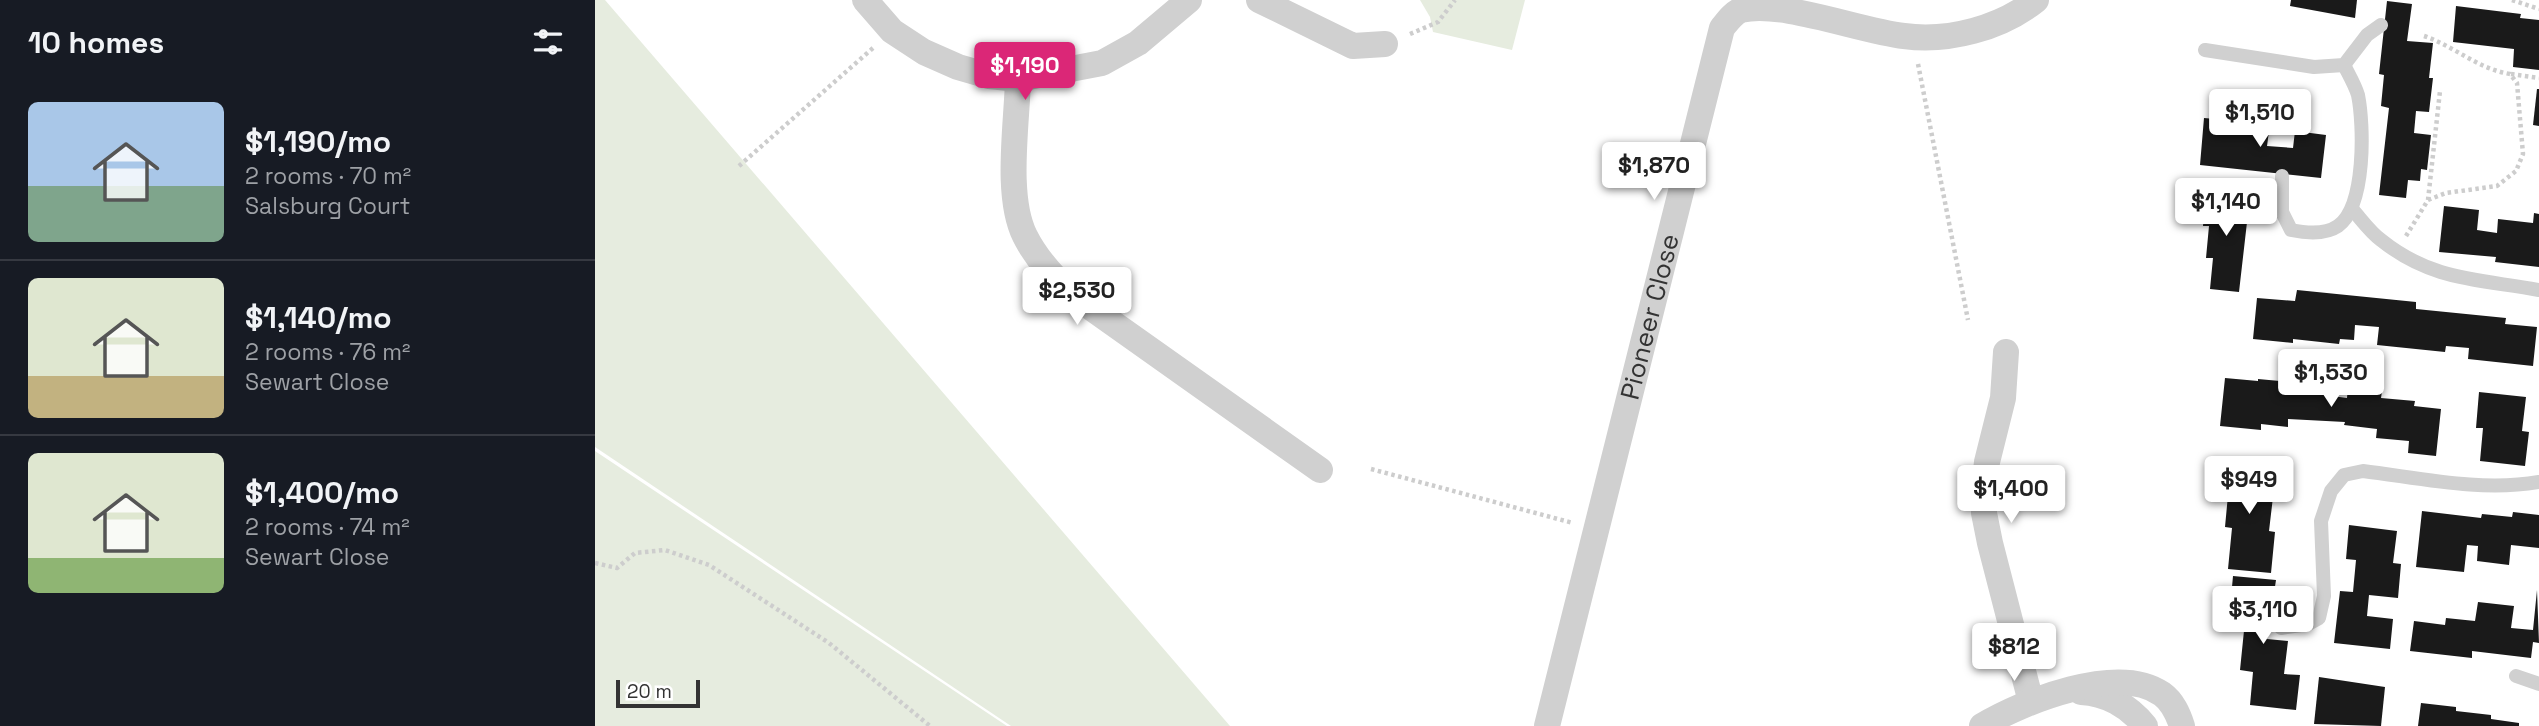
<!DOCTYPE html>
<meta charset="utf-8">
<style>
:root{--surface:#171b24;--page:#242831;--text:#f1f3f6;--muted:#9ea1a6;--line:#363941;--accent:#db2777}
body{margin:0;font-family:"Space Grotesk",sans-serif;background:var(--page);color:var(--text);height:100vh;display:flex;flex-direction:column;font-size:26px;white-space:nowrap}
*{box-sizing:border-box;margin:0}
p{font-size:23px;color:var(--muted)}
.icon{flex:none;width:38px;height:38px;fill:none;stroke:currentColor;stroke-width:2;stroke-linecap:round;stroke-linejoin:round}
.map{position:relative;flex:1;overflow:hidden}
.details{display:flex;flex-direction:column;background:var(--surface);width:595px}
.details>*{flex:none}
.scale{position:absolute;left:21px;bottom:18px;width:84px;box-sizing:border-box;padding-left:7px;border:4px solid #333;border-top:0;font-size:19px;line-height:24px;white-space:nowrap;color:#333;-webkit-text-stroke:5px #fff;paint-order:stroke}
.price{position:absolute;translate:-50% -60px;padding:0 16px;border-radius:7px;background:#fff;color:#222;font-size:23px;line-height:46px;filter:drop-shadow(0 2px 4px #0008)}
.price::after{content:'';position:absolute;left:50%;top:42px;width:21px;height:16px;margin-left:-10px;background:inherit;clip-path:polygon(0 0,100% 0,50% 100%)}
.price.selected{background:var(--accent);color:#fff}
ul{padding:0;list-style:none}
li{display:flex;align-items:center;gap:21px;height:175px;padding:0 28px}
li+li{border-top:2px solid var(--line)}
li span{display:grid;place-items:center;flex:none;width:196px;height:140px;border-radius:10px;color:#555}
li>.icon{margin-inline-start:auto}
span .icon{width:84px;height:84px;fill:#fffc;stroke-width:1}
li b{font-size:30px}
h2{display:flex;justify-content:space-between;align-items:center;height:84px;padding:0 28px;font-size:30px}
main{display:flex;flex:1;min-height:0}
.map>svg:first-child{display:block}
.green{fill:#e6ecdf}
.building{fill:#1a1a1a}
.lines{fill:none;stroke-linecap:round;stroke-linejoin:round}
.path{stroke:#cdcdcd;stroke-width:4.5;stroke-dasharray:3.5 3.5;stroke-linecap:butt}
.lane{stroke:#d0d0d0;stroke-width:14}
.street{stroke:#d0d0d0;stroke-width:26}
.labels{text-anchor:middle;dominant-baseline:central;stroke-width:7;stroke-linejoin:round;paint-order:stroke}
.street-label{font-size:26px;fill:#333;stroke:#fff}
</style>
<main>
<section class="details">
<h2>10 homes<svg class="icon" aria-label="filters" viewBox="0 0 24 24"><path d="M4 7h16M4 17h16"/><circle cx="9" cy="7" r="2"/><circle cx="15" cy="17" r="2"/></svg></h2>
<ul>
<li><span style="background:linear-gradient(#a9c7e8 60%,#7fa58c 0)"><svg class="icon" aria-label="home" viewBox="0 0 24 24"><path d="M3 11l9-7 9 7M6 9v11h12V9"/></svg></span><div><b>$1,190/mo</b><p>2 rooms · 70 m²</p><p>Salsburg Court</p></div></li>
<li><span style="background:linear-gradient(#dfe7d0 70%,#c2b280 0)"><svg class="icon" aria-label="home" viewBox="0 0 24 24"><path d="M3 11l9-7 9 7M6 9v11h12V9"/></svg></span><div><b>$1,140/mo</b><p>2 rooms · 76 m²</p><p>Sewart Close</p></div></li>
<li><span style="background:linear-gradient(#dfe7d0 75%,#8fb573 0)"><svg class="icon" aria-label="home" viewBox="0 0 24 24"><path d="M3 11l9-7 9 7M6 9v11h12V9"/></svg></span><div><b>$1,400/mo</b><p>2 rooms · 74 m²</p><p>Sewart Close</p></div></li>
</ul>
</section>
<div class="map">
<svg width="1944" height="726" viewBox="0 0 1944 726">
<rect width="100%" height="100%" fill="#fff"/>
<!-- green -->
<g class="green">
<polygon points="0,0 10,0 635,726 416,726 0,447"/>
<polygon points="825,0 930,0 917,50 838,32 835,17"/>
<polygon points="0,451 412,726 0,726"/>
</g>
<!-- building -->
<g class="building">
<polygon points="1696,0 1762,0 1760,18 1695,6"/>
<polygon points="1792,1 1817,4 1812,41 1838,43 1834,78 1838,78 1834,112 1821,111 1819,133 1836,135 1832,170 1826,169 1825,181 1813,180 1811,198 1784,195 1794,108 1786,106 1789,75 1784,74"/>
<polygon points="1861,6 1926,14 1925,18 1944,20 1944,70 1918,67 1919,49 1858,42"/>
<polygon points="1942,89 1944,89 1944,126 1938,125"/>
<polygon points="1609,118 1675,124 1672,146 1698,148 1700,131 1731,135 1726,178 1605,165"/>
<polygon points="1611,191 1655,196 1644,292 1615,289 1618,258 1611,258 1614,226 1608,226"/>
<polygon points="1849,206 1884,210 1882,230 1902,233 1903,219 1938,223 1939,213 1944,214 1944,267 1900,262 1901,257 1844,252"/>
<polygon points="1702,290 1821,302 1821,309 1911,318 1910,324 1942,327 1938,366 1873,359 1874,348 1851,346 1850,352 1782,345 1784,327 1760,325 1759,340 1745,339 1744,344 1698,339 1698,343 1658,339 1662,298 1700,301"/>
<polygon points="1754,375 1789,378 1786,398 1820,401 1819,406 1846,409 1841,456 1813,453 1814,441 1781,438 1782,429 1749,425 1750,422 1693,419 1693,427 1666,424 1666,430 1625,426 1630,378 1663,381 1663,379 1696,382 1697,377 1730,380 1729,395 1752,398"/>
<polygon points="1884,392 1931,397 1927,431 1934,432 1930,466 1885,461 1888,428 1881,428"/>
<polygon points="1629,461 1676,466 1673,496 1678,497 1674,531 1680,532 1676,573 1633,569 1637,528 1630,527 1633,495 1625,495"/>
<polygon points="1827,511 1886,518 1887,514 1917,517 1918,512 1944,515 1944,548 1916,545 1914,565 1882,561 1883,546 1872,545 1869,572 1821,567"/>
<polygon points="1754,525 1802,531 1798,563 1806,564 1803,598 1774,595 1772,616 1798,619 1795,649 1739,643 1745,591 1758,592 1761,560 1751,559"/>
<polygon points="1638,576 1681,580 1672,639 1693,641 1689,674 1705,675 1701,710 1655,705 1658,672 1645,670 1651,611 1635,609"/>
<polygon points="1942,590 1944,643 1938,642 1936,658 1877,651 1877,658 1815,651 1819,621 1850,625 1851,618 1880,621 1883,602 1919,606 1916,628 1938,630"/>
<polygon points="1724,677 1790,687 1786,726 1719,724"/>
<polygon points="1826,703 1861,707 1861,711 1896,715 1896,719 1924,723 1924,726 1823,726"/>
</g>
<g class="lines">
<!-- path -->
<g class="path">
<polyline points="1917,0 1944,9"/>
<polyline points="815,34 843,22 860,0"/>
<path d="M1829,36C1859,46 1883,69 1915,74L1922,83L1928,154L1921,171L1902,186L1851,193L1833,200"/>
<polyline points="1323,64 1373,320"/>
<polyline points="1916,74 1944,78"/>
<polyline points="144,166 278,48"/>
<polyline points="1811,236 1833,200 1845,91"/>
<polyline points="776,469 978,523"/>
<polyline points="0,563 22,568 40,553 70,550 114,565 234,643 335,726"/>
</g>
<!-- lane -->
<g class="lane">
<polyline points="1610,50 1719,67 1749,65 1772,35 1786,25"/>
<path d="M1687,176V212L1696,230C1711,233 1730,235 1743,226C1771,206 1769,125 1763,95C1760,85 1754,75 1749,65"/>
<path d="M1757,209C1766,219 1775,232 1786,240C1837,281 1884,279 1944,290"/>
<path d="M1686,628L1713,624L1724,618L1729,596L1726,521L1736,491L1749,475L1768,471C1825,478 1886,492 1944,482"/>
<polyline points="1921,676 1944,684"/>
</g>
<!-- street -->
<g class="street">
<polyline points="270,0 297,31 329,52 363,67 394,76 423,79 507,63 543,43 594,0"/>
<polyline points="664,0 758,46 790,44"/>
<path d="M423,79C422,124 410,196 430,236C442,260 459,278 478,295L725,470"/>
<polyline points="1411,352 1408,398 1392,462 1389,488 1389,513 1395,543 1436,702"/>
<path d="M1486,692C1511,693 1534,706 1550,726"/>
<path id="s1" d="M952,726L1127,28C1132,22 1138,13 1146,10C1186,0 1265,31 1309,36C1354,42 1406,28 1441,0"/>
<path d="M1387,726C1427,702 1523,663 1567,694C1578,702 1583,714 1587,726"/>
</g>
</g>
<g class="labels">
<!-- street labels -->
<g class="street-label">
<text stroke="none"><textPath href="#s1" startOffset="422">Pioneer Close</textPath></text>
</g>
</g>
</svg>
<div class="scale">20 m</div>
<b class="price selected" style="left:430px;top:102px">$1,190</b>
<b class="price" style="left:1665px;top:149px">$1,510</b>
<b class="price" style="left:1059px;top:202px">$1,870</b>
<b class="price" style="left:1631px;top:238px">$1,140</b>
<b class="price" style="left:482px;top:327px">$2,530</b>
<b class="price" style="left:1736px;top:409px">$1,530</b>
<b class="price" style="left:1654px;top:516px">$949</b>
<b class="price" style="left:1416px;top:525px">$1,400</b>
<b class="price" style="left:1668px;top:646px">$3,110</b>
<b class="price" style="left:1419px;top:683px">$812</b>
</div>
</main>
